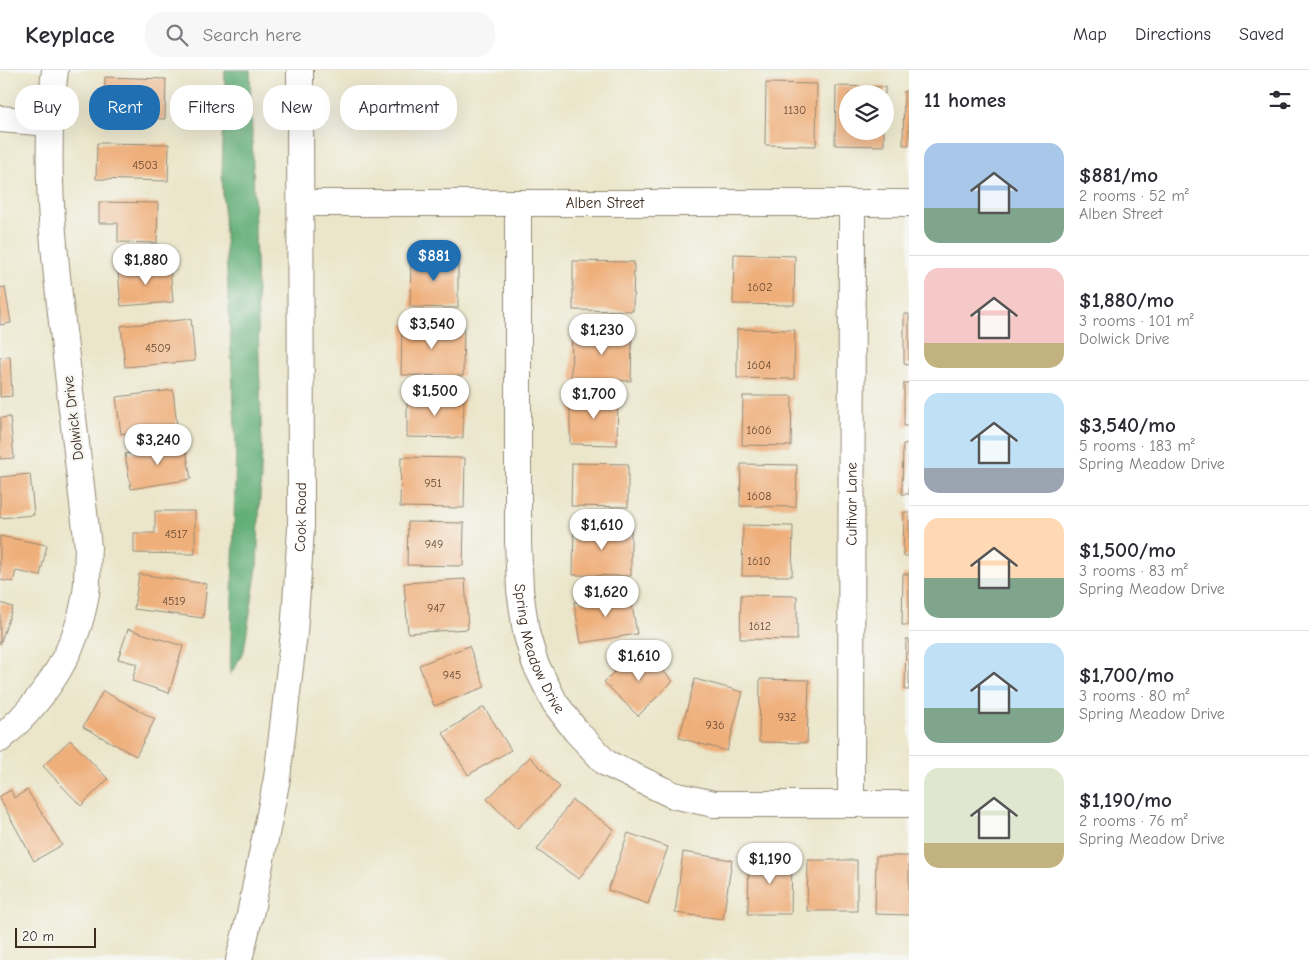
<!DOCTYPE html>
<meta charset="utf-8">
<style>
:root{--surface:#fff;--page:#f7f7f7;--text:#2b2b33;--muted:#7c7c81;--line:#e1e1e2;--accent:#1f6fb2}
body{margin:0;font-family:"Comic Neue",sans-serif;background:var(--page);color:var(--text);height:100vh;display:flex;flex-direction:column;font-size:19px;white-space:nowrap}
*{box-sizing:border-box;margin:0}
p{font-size:16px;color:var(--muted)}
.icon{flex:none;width:28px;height:28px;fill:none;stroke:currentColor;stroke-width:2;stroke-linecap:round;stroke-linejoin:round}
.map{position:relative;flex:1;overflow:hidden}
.sheet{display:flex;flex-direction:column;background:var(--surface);width:400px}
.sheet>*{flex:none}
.top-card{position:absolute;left:15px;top:15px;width:475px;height:45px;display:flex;gap:10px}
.controls{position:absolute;left:839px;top:15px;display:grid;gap:10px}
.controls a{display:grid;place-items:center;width:55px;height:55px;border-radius:50%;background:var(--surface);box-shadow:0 5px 20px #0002;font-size:25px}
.scale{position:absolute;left:15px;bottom:12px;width:81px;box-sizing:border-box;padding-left:5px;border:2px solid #3b2a1e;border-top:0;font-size:14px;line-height:18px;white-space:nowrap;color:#3b2a1e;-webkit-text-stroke:4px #f6f6f2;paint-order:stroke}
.price{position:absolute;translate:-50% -42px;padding:0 11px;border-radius:18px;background:#fff;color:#222;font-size:16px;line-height:32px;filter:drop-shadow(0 1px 2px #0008)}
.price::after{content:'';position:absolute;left:50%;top:30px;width:15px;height:11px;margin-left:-8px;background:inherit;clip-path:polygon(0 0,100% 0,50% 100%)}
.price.selected{background:var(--accent);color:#fff}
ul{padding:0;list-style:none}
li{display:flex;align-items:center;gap:15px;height:125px;padding:0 15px}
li+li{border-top:1px solid var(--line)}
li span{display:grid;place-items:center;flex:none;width:140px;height:100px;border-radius:15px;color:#555}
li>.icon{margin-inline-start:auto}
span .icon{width:60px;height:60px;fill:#fffc;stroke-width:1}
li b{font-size:21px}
h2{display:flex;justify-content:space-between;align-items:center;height:60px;padding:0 15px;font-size:21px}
.tag{padding:0 18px;border-radius:20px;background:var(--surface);box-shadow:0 5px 20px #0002;font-size:18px;line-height:45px}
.tag.selected{background:var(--accent);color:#fff}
header{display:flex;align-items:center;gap:30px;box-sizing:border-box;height:70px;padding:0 25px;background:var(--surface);border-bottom:1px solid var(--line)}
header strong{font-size:24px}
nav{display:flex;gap:28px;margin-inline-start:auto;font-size:18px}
.search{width:350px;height:45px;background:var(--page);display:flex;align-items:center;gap:12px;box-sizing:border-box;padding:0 18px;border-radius:20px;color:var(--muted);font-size:19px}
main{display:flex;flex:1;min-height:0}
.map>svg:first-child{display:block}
.forest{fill:#63af78;stroke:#4f6c4b}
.building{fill:#efaf7a}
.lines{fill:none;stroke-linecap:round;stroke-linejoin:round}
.street-casing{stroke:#938874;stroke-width:28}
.street{stroke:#fff;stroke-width:26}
.labels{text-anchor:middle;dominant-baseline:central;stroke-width:5;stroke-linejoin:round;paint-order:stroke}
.number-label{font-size:12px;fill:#684b35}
.street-label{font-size:15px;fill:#3b2a1e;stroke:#f6f6f2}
</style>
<header>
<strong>Keyplace</strong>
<div class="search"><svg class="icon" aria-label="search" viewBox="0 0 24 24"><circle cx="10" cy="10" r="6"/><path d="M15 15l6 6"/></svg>Search here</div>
<nav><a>Map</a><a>Directions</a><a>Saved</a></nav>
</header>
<main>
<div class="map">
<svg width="909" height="890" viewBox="0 0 909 890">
<rect width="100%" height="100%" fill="#f6f6f2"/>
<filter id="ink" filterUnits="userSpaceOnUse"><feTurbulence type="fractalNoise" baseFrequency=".02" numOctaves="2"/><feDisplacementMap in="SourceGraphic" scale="10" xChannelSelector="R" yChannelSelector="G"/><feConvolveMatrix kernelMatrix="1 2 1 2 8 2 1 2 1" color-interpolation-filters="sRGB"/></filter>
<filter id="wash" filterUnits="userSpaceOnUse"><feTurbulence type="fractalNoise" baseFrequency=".0096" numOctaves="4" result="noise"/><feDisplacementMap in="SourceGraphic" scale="20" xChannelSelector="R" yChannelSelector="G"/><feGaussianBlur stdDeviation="1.12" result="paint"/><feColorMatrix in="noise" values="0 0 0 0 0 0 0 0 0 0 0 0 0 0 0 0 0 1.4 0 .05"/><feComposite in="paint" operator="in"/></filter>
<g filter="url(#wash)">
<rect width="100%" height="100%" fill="#ebe6ca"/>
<!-- forest -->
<polygon class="forest" points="225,0 250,0 262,379 257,498 244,581 230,605 236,377 222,105"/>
<g id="blocks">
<!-- building -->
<g class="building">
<polygon points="105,7 166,9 165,49 104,47"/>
<polygon points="766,13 817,14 816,76 765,75"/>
<polygon points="836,16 885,17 885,24 848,24 848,61 884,61 884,76 835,75"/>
<polygon points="904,21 909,21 909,75 903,75"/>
<polygon points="97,73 169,74 168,111 96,109"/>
<polygon points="99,132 158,133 157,173 118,172 118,153 99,153"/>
<polygon points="734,184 795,186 794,235 733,234"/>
<polygon points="411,186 458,187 458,238 410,237"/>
<polygon points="573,191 634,192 633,241 573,240"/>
<polygon points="170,196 173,232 121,236 118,201"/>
<polygon points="5,217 11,253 0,255 0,218"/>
<polygon points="904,244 909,244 909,295 904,294"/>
<polygon points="191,249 195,291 125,297 121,256"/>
<polygon points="402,254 464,255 463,306 401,305"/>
<polygon points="737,259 795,260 794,309 737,308"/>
<polygon points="572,260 632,261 631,311 571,310"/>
<polygon points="10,286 12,326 0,327 0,287"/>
<rect x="904" y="313" width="5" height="43"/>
<polygon points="173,320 177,356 121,364 116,327"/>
<polygon points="570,325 618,326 617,375 570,374"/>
<polygon points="407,326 464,327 463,368 407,367"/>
<polygon points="743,326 792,326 791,376 742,375"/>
<polygon points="10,347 14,388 0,389 0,348"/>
<polygon points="185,374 191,409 131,419 125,384"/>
<polygon points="903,374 909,374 909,424 902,424"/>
<polygon points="401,387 465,388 464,438 400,437"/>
<polygon points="572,393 628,394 628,437 571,436"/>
<polygon points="741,394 797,395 796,437 740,436"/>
<polygon points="30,404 34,445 0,448 0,407"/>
<polygon points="155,441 195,441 195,484 134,483 134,463 155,463"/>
<polygon points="904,442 909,442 909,486 903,486"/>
<polygon points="408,452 464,453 463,496 407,495"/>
<polygon points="574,455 631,456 631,506 573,505"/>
<polygon points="743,455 793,456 792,506 742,506"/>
<polygon points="0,466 47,475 40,506 16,501 13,512 0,510"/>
<polygon points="139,504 207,514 203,548 134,539"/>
<polygon points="903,504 909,504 909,555 902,555"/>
<polygon points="465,509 468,559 408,563 404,513"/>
<polygon points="630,523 637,564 581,573 574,532"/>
<polygon points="741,525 797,526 797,570 740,569"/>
<polygon points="0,533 13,537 0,574"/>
<polygon points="128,559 183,576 169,623 132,611 137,594 118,589"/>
<polygon points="906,569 909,569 909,620 905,620"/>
<polygon points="469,576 485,617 434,636 419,595"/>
<polygon points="639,577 673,611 638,646 604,612"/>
<polygon points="695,609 743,622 727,681 679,668"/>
<polygon points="760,609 809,610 807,673 759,672"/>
<polygon points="103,621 155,649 136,686 83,657"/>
<polygon points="484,637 511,680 468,705 443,663"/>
<polygon points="70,670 108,709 81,736 43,696"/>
<polygon points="530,687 560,717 517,759 487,729"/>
<polygon points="11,720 14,728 27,720 62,775 34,791 0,729 0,726"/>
<polygon points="572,730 614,759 579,809 537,780"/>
<polygon points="628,763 668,777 648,834 608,820"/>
<polygon points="683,782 732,790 723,849 675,843"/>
<polygon points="749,786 792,787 791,844 748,844"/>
<polygon points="876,786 909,786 909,845 875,844"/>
<polygon points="808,790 857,790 857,841 807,841"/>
</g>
</g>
</g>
<g filter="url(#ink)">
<use href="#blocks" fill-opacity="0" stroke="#938874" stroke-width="1"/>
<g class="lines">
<!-- street casing -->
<g class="street-casing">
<g id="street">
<polyline points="0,49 50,53"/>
<path id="s1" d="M301,133H909"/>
<path id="s2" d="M518,133V471L520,520L526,562L535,593L555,633L576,661L606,693L673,725L714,734H909"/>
<path d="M0,669C44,630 77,583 86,523C88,508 87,492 88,477C80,405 72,333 63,261C53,174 43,87 55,0"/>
<path id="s3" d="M851,734L852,133"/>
<path id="s4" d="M239,890L250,845L277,708L294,563L301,458L300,0"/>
</g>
</g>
<!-- street -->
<use href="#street" class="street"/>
</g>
</g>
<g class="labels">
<!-- number labels -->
<g class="number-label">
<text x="795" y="40">1130</text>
<text x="145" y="95">4503</text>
<text x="760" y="217">1602</text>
<text x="158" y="278">4509</text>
<text x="759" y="295">1604</text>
<text x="759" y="360">1606</text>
<text x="433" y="413">951</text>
<text x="759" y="426">1608</text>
<text x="176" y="464">4517</text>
<text x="434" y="474">949</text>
<text x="759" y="491">1610</text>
<text x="174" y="531">4519</text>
<text x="436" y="538">947</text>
<text x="760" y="556">1612</text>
<text x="452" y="605">945</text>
<text x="787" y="647">932</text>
<text x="715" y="655">936</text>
</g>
<!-- street labels -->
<g class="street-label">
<text stroke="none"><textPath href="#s1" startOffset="304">Alben Street</textPath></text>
<text transform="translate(73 348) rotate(-97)">Dolwick Drive</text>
<text stroke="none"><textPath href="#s3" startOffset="300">Cultivar Lane</textPath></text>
<text stroke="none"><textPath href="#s4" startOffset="448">Cook Road</textPath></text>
<text stroke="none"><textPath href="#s2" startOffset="449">Spring Meadow Drive</textPath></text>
</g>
</g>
</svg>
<div class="controls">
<a><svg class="icon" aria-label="layers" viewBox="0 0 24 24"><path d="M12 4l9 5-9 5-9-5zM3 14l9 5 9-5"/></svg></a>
</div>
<div class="scale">20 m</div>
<b class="price selected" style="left:434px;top:212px">$881</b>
<b class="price" style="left:146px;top:216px">$1,880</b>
<b class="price" style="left:432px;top:280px">$3,540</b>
<b class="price" style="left:602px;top:286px">$1,230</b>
<b class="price" style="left:435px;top:347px">$1,500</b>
<b class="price" style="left:594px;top:350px">$1,700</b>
<b class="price" style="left:158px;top:396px">$3,240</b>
<b class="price" style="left:602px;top:481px">$1,610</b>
<b class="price" style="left:606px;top:548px">$1,620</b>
<b class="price" style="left:639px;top:612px">$1,610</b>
<b class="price" style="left:770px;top:815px">$1,190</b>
<div class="top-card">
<a class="tag">Buy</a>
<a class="tag selected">Rent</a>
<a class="tag">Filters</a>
<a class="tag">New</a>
<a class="tag">Apartment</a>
</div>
</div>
<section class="sheet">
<h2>11 homes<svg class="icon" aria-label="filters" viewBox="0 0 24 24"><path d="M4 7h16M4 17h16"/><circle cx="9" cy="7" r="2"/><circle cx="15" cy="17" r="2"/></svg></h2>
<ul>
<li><span style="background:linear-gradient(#a9c7e8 65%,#7fa58c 0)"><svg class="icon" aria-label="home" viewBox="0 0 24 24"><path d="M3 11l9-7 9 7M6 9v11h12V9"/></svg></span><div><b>$881/mo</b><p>2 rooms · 52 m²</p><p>Alben Street</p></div></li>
<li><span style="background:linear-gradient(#f6c9c9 75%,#c2b280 0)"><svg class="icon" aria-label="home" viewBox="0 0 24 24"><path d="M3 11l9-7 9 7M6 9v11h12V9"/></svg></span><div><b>$1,880/mo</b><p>3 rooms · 101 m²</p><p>Dolwick Drive</p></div></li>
<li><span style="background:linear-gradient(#bfe0f5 75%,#9aa5b1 0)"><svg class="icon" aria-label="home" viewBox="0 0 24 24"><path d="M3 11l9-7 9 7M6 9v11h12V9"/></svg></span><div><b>$3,540/mo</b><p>5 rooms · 183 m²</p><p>Spring Meadow Drive</p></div></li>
<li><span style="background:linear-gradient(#ffd9b3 60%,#7fa58c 0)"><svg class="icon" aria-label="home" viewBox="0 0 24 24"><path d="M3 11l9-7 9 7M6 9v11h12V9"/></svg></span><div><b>$1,500/mo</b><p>3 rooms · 83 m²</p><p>Spring Meadow Drive</p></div></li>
<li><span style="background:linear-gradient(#bfe0f5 65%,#7fa58c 0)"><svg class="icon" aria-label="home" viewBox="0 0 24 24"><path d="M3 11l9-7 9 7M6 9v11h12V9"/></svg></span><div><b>$1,700/mo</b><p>3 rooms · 80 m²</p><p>Spring Meadow Drive</p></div></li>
<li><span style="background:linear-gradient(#dfe7d0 75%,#c2b280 0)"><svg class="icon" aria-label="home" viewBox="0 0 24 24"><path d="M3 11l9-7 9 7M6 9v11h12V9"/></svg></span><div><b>$1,190/mo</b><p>2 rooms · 76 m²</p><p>Spring Meadow Drive</p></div></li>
</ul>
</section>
</main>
